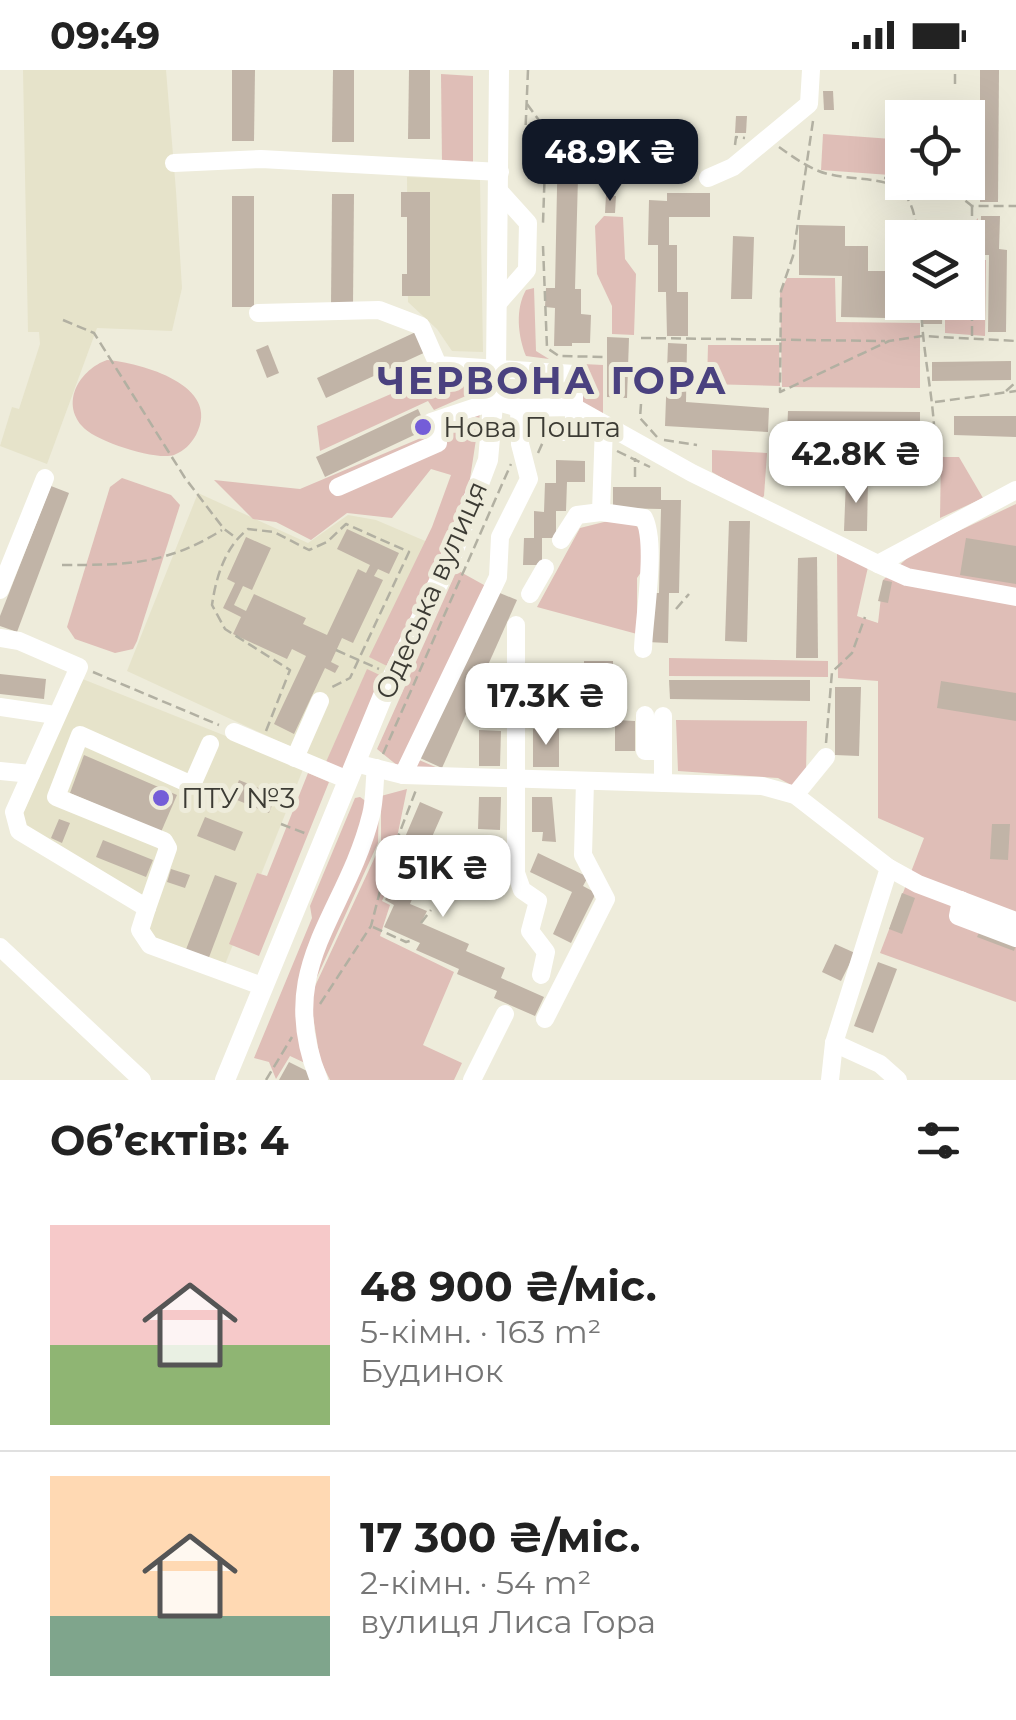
<!DOCTYPE html>
<html lang="uk">
<meta charset="utf-8">
<style>
:root{--surface:#fff;--page:#f2f2f2;--text:#222;--muted:#767676;--line:#e0e0e0;--accent:#111827}
body{margin:0;font-family:Montserrat,sans-serif;background:var(--page);color:var(--text);height:100vh;display:flex;flex-direction:column;font-size:38px;white-space:nowrap}
*{box-sizing:border-box;margin:0}
p{font-size:32px;color:var(--muted)}
.icon{flex:none;width:55px;height:55px;fill:none;stroke:currentColor;stroke-width:2;stroke-linecap:round;stroke-linejoin:round}
.map{position:relative;height:1010px;overflow:hidden}
.details{display:flex;flex-direction:column;background:var(--surface);flex:1}
.details>*{flex:none}
.buttons{position:absolute;left:885px;top:30px;display:grid;gap:20px}
.buttons a{display:grid;place-items:center;width:100px;height:100px;border-radius:0px;background:var(--surface);box-shadow:0 10px 40px #0002;font-size:50px}
.price{position:absolute;translate:-50% -85px;padding:0 22px;border-radius:20px;background:#fff;color:#222;font-size:32px;line-height:65px;filter:drop-shadow(0 2px 5px #0008)}
.price::after{content:'';position:absolute;left:50%;top:60px;width:30px;height:22px;margin-left:-15px;background:inherit;clip-path:polygon(0 0,100% 0,50% 100%)}
.price.on{background:var(--accent);color:#fff}
ul{padding:0;list-style:none}
li{display:flex;align-items:center;gap:30px;height:250px;padding:0 50px}
li+li{border-top:2px solid var(--line)}
li span{display:grid;place-items:center;flex:none;width:280px;height:200px;border-radius:0px;color:#555}
li>.icon{margin-inline-start:auto}
span .icon{width:120px;height:120px;fill:#fffc;stroke-width:1}
li b{font-size:42px}
h2{display:flex;justify-content:space-between;align-items:center;height:120px;padding:0 50px;font-size:42px}
.status{display:flex;justify-content:space-between;align-items:center;height:70px;padding:0 50px;background:var(--surface);direction:ltr}
.status svg{height:28px;fill:currentColor}
.map>svg:first-child{display:block}
.built{fill:#e6e3ca}
.green{fill:#dfbeb7}
.building{fill:#c1b4a7}
.lines{fill:none;stroke-linecap:round;stroke-linejoin:round}
.path{stroke:#b2b0a2;stroke-width:2.5;stroke-dasharray:10 5;stroke-linecap:butt}
.minor{stroke:#fff;stroke-width:18}
.major{stroke:#fff;stroke-width:20}
.poi-dot{fill:#745dd8;stroke:#eeecdb;stroke-width:4}
.labels{text-anchor:middle;dominant-baseline:central;stroke-width:10;stroke-linejoin:round;paint-order:stroke}
.poi-label{font-size:28px;fill:#3c3b34;stroke:#eeecdb;text-anchor:start}
.street-label{font-size:28px;fill:#3c3b34;stroke:#eeecdb}
.district-label{font-size:38px;font-weight:bold;letter-spacing:2.5px;fill:#4a417f;stroke:#eeecdb}
</style>
<div class="status"><b>09:49</b><svg viewBox="0 0 49 12"><path d="M0 12V9h3v3zM5 12V6h3v6zM10 12V3h3v9zM15 12V0h3v12zM26 1h20v11H26zM47 4h2v5h-2z"/></svg></div>
<div class="map">
<svg width="1016" height="1010" viewBox="0 0 1016 1010">
<rect width="100%" height="100%" fill="#eeecdb"/>
<!-- built -->
<g class="built">
<polygon points="23,0 166,0 176,121 182,218 172,261 97,258 47,394 0,376 12,337 19,339 40,274 39,262 28,262"/>
<polygon points="407,107 480,110 483,282 452,281 437,259 408,232"/>
<polygon points="198,423 308,473 348,445 376,450 444,479 343,701 127,601"/>
<polygon points="80,608 304,697 224,897 152,871 144,860 152,835 19,754"/>
</g>
<!-- green -->
<g class="green">
<polygon points="441,4 473,6 473,95 442,94"/>
<polygon points="823,64 892,69 890,105 821,100"/>
<polygon points="604,146 623,147 625,189 636,204 634,265 612,264 612,236 597,204 595,156"/>
<polygon points="978,148 977,190 986,190 985,266 945,263 945,233 968,232 968,168 961,167"/>
<polygon points="787,208 835,208 836,252 920,253 920,318 782,317 780,223"/>
<path d="M534,218L536,281L549,289L526,286C518,266 515,239 526,220Z"/>
<polygon points="708,275 779,275 780,316 707,314"/>
<path d="M107,290C141,293 223,315 196,365C191,374 184,381 174,385C156,391 94,371 82,356C60,331 81,299 107,290Z"/>
<polygon points="583,294 603,295 603,346 582,337"/>
<polygon points="437,304 469,307 468,325 434,340 428,331 320,381 317,356"/>
<polygon points="480,343 468,422 391,598 369,587 432,457 451,405 431,399 392,448 347,443 311,470 276,452 253,449 214,410 300,419"/>
<polygon points="712,380 767,383 764,426 760,430 712,402"/>
<polygon points="941,387 959,387 983,428 940,448"/>
<polygon points="122,408 171,425 180,435 137,571 133,579 115,583 75,569 67,557 110,417"/>
<polygon points="1016,434 1016,932 880,883 924,768 878,748 878,611 838,608 837,480 868,497 857,546 878,553 883,510 914,482"/>
<polygon points="616,449 635,454 644,466 646,495 637,508 637,564 537,537 580,458"/>
<polygon points="457,500 493,520 419,690 438,698 403,700 377,679"/>
<polygon points="669,588 828,591 828,607 669,606"/>
<polygon points="367,599 386,608 343,701 326,692"/>
<polygon points="676,650 807,651 806,703 795,717 778,708 678,701"/>
<polygon points="308,703 329,712 259,886 229,874 257,803 267,806"/>
<polygon points="407,719 393,787 399,790 382,831 390,835 380,866 454,902 423,975 462,993 454,1010 330,1010 320,990 310,927 381,774 381,726"/>
<polygon points="360,727 367,732 379,727 378,773 307,929 320,1000 290,986 276,1009 269,992 254,988 312,848 310,836 355,728"/>
</g>
<!-- building -->
<g class="building">
<polygon points="232,0 255,0 254,71 232,71"/>
<polygon points="333,0 354,0 354,72 332,72"/>
<polygon points="409,0 430,0 430,69 408,69"/>
<polygon points="980,0 999,0 998,132 980,132"/>
<polygon points="823,21 833,21 834,40 824,40"/>
<polygon points="736,46 747,46 746,63 735,63"/>
<polygon points="619,60 620,111 598,112 597,61"/>
<polygon points="558,69 579,70 575,219 581,219 581,244 591,245 590,273 572,273 572,276 554,276 555,238 545,237 546,218 555,218"/>
<polygon points="401,122 430,122 430,226 402,226 402,204 407,204 407,147 401,147"/>
<polygon points="667,123 710,123 710,147 669,147 669,175 677,175 677,222 688,222 688,266 667,266 666,222 658,222 658,175 648,175 649,130 667,131"/>
<polygon points="332,124 354,124 353,236 331,236"/>
<polygon points="606,125 616,126 615,143 605,143"/>
<rect x="232" y="126" width="22" height="111"/>
<polygon points="981,146 1000,146 999,179 1007,180 1006,262 988,262 989,185 980,185"/>
<polygon points="799,155 845,156 845,176 868,176 868,201 887,201 886,248 841,247 842,206 799,205"/>
<polygon points="733,166 754,167 752,229 731,229"/>
<polygon points="923,232 943,232 942,254 923,254"/>
<polygon points="418,261 428,281 326,328 317,308"/>
<polygon points="607,267 629,268 627,328 607,327"/>
<polygon points="668,273 687,274 686,332 769,338 768,362 665,356"/>
<polygon points="268,275 279,303 267,308 256,280"/>
<polygon points="1011,291 1011,310 932,311 932,292"/>
<polygon points="418,339 427,359 325,407 316,387"/>
<polygon points="788,341 920,342 920,363 787,362"/>
<polygon points="954,346 1016,346 1016,367 954,365"/>
<polygon points="556,390 585,391 585,412 567,412 566,441 556,441 556,468 542,468 542,495 523,495 524,468 534,468 534,441 544,442 545,413 556,413"/>
<polygon points="846,410 868,411 867,461 844,461"/>
<polygon points="51,416 69,423 17,562 0,556 0,546"/>
<polygon points="613,417 661,417 661,430 681,430 679,523 669,523 668,573 647,572 648,523 659,523 661,439 613,438"/>
<polygon points="729,451 750,451 747,572 725,571"/>
<polygon points="347,459 399,483 389,504 378,499 374,506 383,510 353,573 342,568 331,592 339,596 335,603 325,598 294,664 274,654 306,586 292,579 287,589 233,564 241,547 223,538 235,513 227,509 246,467 271,478 252,520 243,516 234,535 246,541 254,524 306,548 303,554 327,565 358,499 366,503 370,495 337,479"/>
<polygon points="966,468 1016,476 1016,514 960,505"/>
<polygon points="817,487 818,588 796,588 798,488"/>
<polygon points="883,510 892,512 888,533 878,531"/>
<polygon points="495,521 517,530 442,698 420,688"/>
<polygon points="584,591 613,591 613,639 584,638"/>
<polygon points="0,604 46,609 44,629 0,624"/>
<polygon points="533,604 553,604 553,641 534,641"/>
<polygon points="669,610 810,610 810,631 670,629"/>
<polygon points="941,611 1016,623 1016,651 937,638"/>
<polygon points="835,617 861,617 859,686 835,685"/>
<polygon points="615,650 635,651 635,681 615,681"/>
<rect x="533" y="659" width="26" height="38"/>
<polygon points="479,660 501,661 500,696 479,696"/>
<polygon points="84,685 177,725 161,762 70,723"/>
<polygon points="239,710 276,725 269,743 232,728"/>
<polygon points="479,727 501,727 500,760 478,759"/>
<polygon points="532,727 552,727 556,772 542,771 543,762 532,762"/>
<polygon points="420,732 443,742 420,794 426,797 410,834 427,841 421,853 469,874 466,881 505,898 501,908 544,927 535,946 494,928 497,921 457,904 459,899 416,880 420,873 384,857 394,835 385,830 403,788 397,786"/>
<polygon points="205,747 243,762 235,781 197,766"/>
<polygon points="59,749 70,753 62,773 51,768"/>
<polygon points="992,754 1010,754 1008,790 990,789"/>
<polygon points="103,770 153,790 146,807 96,787"/>
<polygon points="538,783 588,807 583,816 596,823 571,873 553,864 572,822 530,802"/>
<polygon points="171,799 190,805 185,818 167,812"/>
<polygon points="215,805 237,813 208,890 185,882"/>
<polygon points="902,823 915,828 902,864 889,859"/>
<polygon points="981,858 1016,875 1014,881 977,867"/>
<polygon points="835,874 855,883 841,911 822,902"/>
<polygon points="878,892 897,899 873,963 854,956"/>
<polygon points="289,992 313,1004 310,1010 279,1010"/>
</g>
<g class="lines">
<!-- path -->
<g class="path">
<polyline points="528,0 525,71 545,95 543,153"/>
<polyline points="955,14 955,0"/>
<polyline points="527,34 546,60"/>
<polyline points="813,51 793,186 781,221 780,322 889,271 922,266 1016,271"/>
<polyline points="735,75 736,67 745,68"/>
<path d="M779,77C793,87 811,100 828,104C875,115 914,98 917,168"/>
<polyline points="545,93 547,62 590,64 598,56 640,56"/>
<polyline points="884,108 902,109"/>
<polyline points="942,112 972,136 1016,136"/>
<polyline points="972,136 972,269"/>
<polyline points="543,176 547,278 559,286 605,287"/>
<path d="M921,232C922,284 935,330 935,380"/>
<polyline points="63,250 94,263 185,408 224,459 235,467"/>
<polyline points="641,268 885,271"/>
<polyline points="1006,321 1016,312"/>
<polyline points="935,332 1016,321"/>
<polyline points="641,334 640,348 657,367"/>
<polyline points="664,370 697,375"/>
<polyline points="617,381 650,397"/>
<polyline points="538,383 547,363"/>
<polyline points="635,407 635,388"/>
<path d="M62,495C127,495 166,495 222,460"/>
<polyline points="676,539 689,524"/>
<polyline points="336,580 379,599"/>
<polyline points="93,602 219,655"/>
<path d="M266,661L290,600L225,559L212,535C216,507 225,477 248,459L274,462L309,480L327,472L346,454L409,482L350,608L330,618"/>
<polyline points="826,673 832,602 852,583 865,547"/>
<polyline points="383,684 511,394"/>
<polyline points="281,754 307,764"/>
<polyline points="421,853 431,840"/>
<polyline points="373,857 406,872 413,870"/>
<polyline points="320,934 371,856 386,798 416,720"/>
<polyline points="266,1010 292,967"/>
</g>
<!-- minor -->
<g class="minor">
<polyline points="174,93 261,89 500,102"/>
<polyline points="708,108 733,97 809,34 811,0"/>
<polyline points="498,233 527,200 528,153 500,122"/>
<polyline points="258,243 379,240 421,256 438,295 574,304 574,362 562,362"/>
<path d="M604,355L601,442L644,448C657,474 644,547 643,579"/>
<polyline points="338,417 438,373 431,352 494,331 519,338 574,337 692,403 878,494 1016,420"/>
<polyline points="561,470 577,445 601,442"/>
<polyline points="878,494 907,507 1016,527"/>
<polyline points="0,520 45,408"/>
<polyline points="530,524 545,498"/>
<polyline points="516,555 516,803 522,820 538,831 530,861 546,882 541,905"/>
<polyline points="0,568 19,571 79,597 14,742 19,761 147,838 140,860 150,875 262,916"/>
<polyline points="0,637 55,645"/>
<polyline points="645,645 645,681 663,681"/>
<polyline points="234,662 348,710"/>
<polyline points="295,688 320,631"/>
<polyline points="355,693 403,705 762,716 795,725 889,798 834,973 830,1010"/>
<polyline points="0,701 31,704"/>
<polyline points="403,705 498,507 500,467 529,409 520,374 519,338"/>
<polyline points="663,713 663,646"/>
<polyline points="795,725 826,687"/>
<polyline points="889,798 918,814 1016,851"/>
<polyline points="961,830 958,846 1016,868"/>
<polyline points="147,838 168,778 164,771 56,727 80,665 192,715 210,674"/>
<polyline points="0,877 142,1010"/>
<polyline points="545,949 606,829 583,785 585,711"/>
<polyline points="834,973 880,994 898,1010"/>
<path d="M319,1010C273,897 346,846 371,745C375,730 374,713 376,698"/>
<polyline points="472,1010 505,944"/>
</g>
<!-- major -->
<polyline class="major" points="225,1010 382,628 452,485 488,390 496,301 499,0"/>
</g>
<!-- markers -->
<g class="poi-dot">
<circle cx="423" cy="357" r="10"/>
<circle cx="161" cy="728" r="10"/>
</g>
<g class="labels">
<!-- poi labels -->
<g class="poi-label">
<text x="443" y="357">Нова Пошта</text>
<text x="181" y="728">ПТУ №3</text>
</g>
<!-- street labels -->
<g class="street-label">
<text transform="translate(431 520) rotate(-66)">Одеська вулиця</text>
</g>
<!-- district labels -->
<g class="district-label">
<text x="553" y="310">ЧЕРВОНА ГОРА</text>
</g>
</g>
</svg>
<div class="buttons">
<a><svg class="icon" aria-label="locate" viewBox="0 0 24 24"><circle cx="12" cy="12" r="6"/><path d="M12 2v4M12 18v4M2 12h4M18 12h4"/></svg></a>
<a><svg class="icon" aria-label="layers" viewBox="0 0 24 24"><path d="M12 4l9 5-9 5-9-5zM3 14l9 5 9-5"/></svg></a>
</div>
<b class="price on" style="left:610px;top:134px">48.9K ₴</b>
<b class="price" style="left:856px;top:436px">42.8K ₴</b>
<b class="price" style="left:546px;top:678px">17.3K ₴</b>
<b class="price" style="left:443px;top:850px">51K ₴</b>
</div>
<section class="details">
<h2>Об’єктів: 4<svg class="icon" aria-label="filters" viewBox="0 0 24 24"><path d="M4 7h16M4 17h16"/><circle cx="9" cy="7" r="2"/><circle cx="15" cy="17" r="2"/></svg></h2>
<ul>
<li><span style="background:linear-gradient(#f6c9c9 60%,#8fb573 0)"><svg class="icon" aria-label="home" viewBox="0 0 24 24"><path d="M3 11l9-7 9 7M6 9v11h12V9"/></svg></span><div><b>48 900 ₴/міс.</b><p>5-кімн. · 163 m²</p><p>Будинок</p></div></li>
<li><span style="background:linear-gradient(#ffd9b3 70%,#7fa58c 0)"><svg class="icon" aria-label="home" viewBox="0 0 24 24"><path d="M3 11l9-7 9 7M6 9v11h12V9"/></svg></span><div><b>17 300 ₴/міс.</b><p>2-кімн. · 54 m²</p><p>вулиця Лиса Гора</p></div></li>
</ul>
</section>
